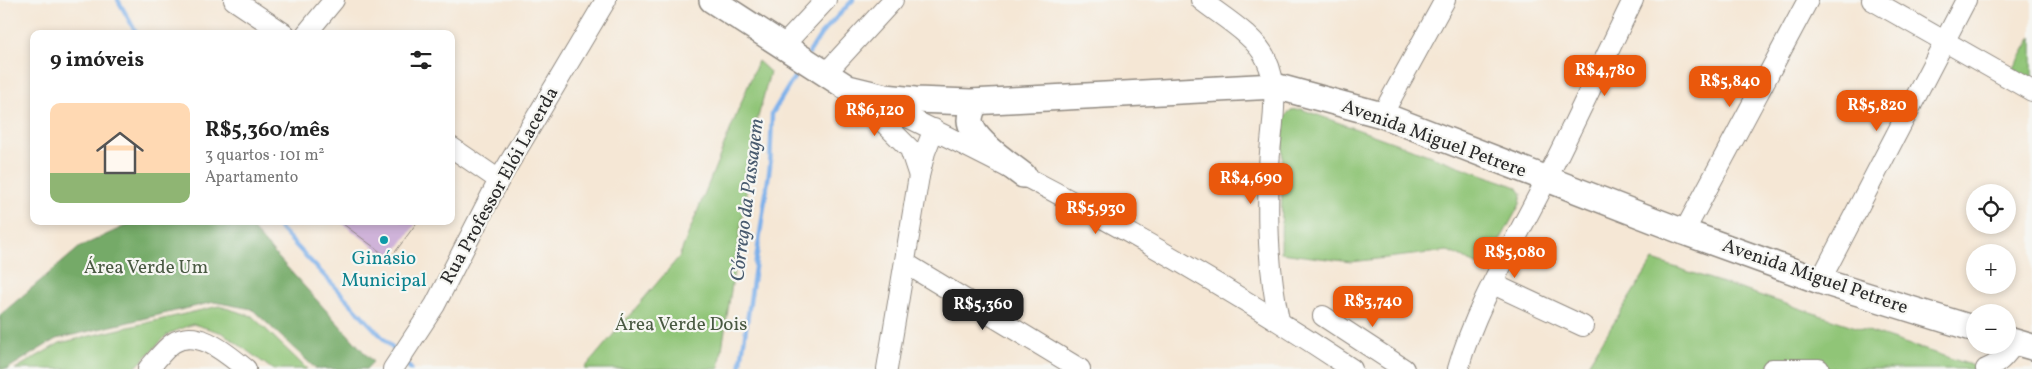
<!DOCTYPE html>
<html lang="pt">
<meta charset="utf-8">
<style>
:root{--surface:#fff;--page:#f2f2f2;--text:#222;--muted:#767676;--accent:#ea580c}
body{margin:0;font-family:Vollkorn,serif;background:var(--page);color:var(--text);height:100vh;display:flex;flex-direction:column;font-size:19px;white-space:nowrap}
*{box-sizing:border-box;margin:0}
p{font-size:16px;color:var(--muted)}
.icon{flex:none;width:28px;height:28px;fill:none;stroke:currentColor;stroke-width:2;stroke-linecap:round;stroke-linejoin:round}
.map{position:relative;flex:1;overflow:hidden}
.drawer{position:absolute;left:30px;top:30px;width:425px;height:195px;display:flex;flex-direction:column;background:var(--surface);border-radius:10px;box-shadow:0 2px 8px #0003}
.drawer>*{flex:none}
.controls{position:absolute;left:1966px;top:184px;display:grid;gap:10px}
.controls a{display:grid;place-items:center;width:50px;height:50px;border-radius:50%;background:var(--surface);box-shadow:0 2px 8px #0003;font-size:25px}
.price{position:absolute;translate:-50% -42px;padding:0 11px;border-radius:10px;background:var(--accent);color:#fff;font-size:16px;line-height:32px;filter:drop-shadow(0 1px 2px #0008)}
.price::after{content:'';position:absolute;left:50%;top:30px;width:15px;height:11px;margin-left:-8px;background:inherit;clip-path:polygon(0 0,100% 0,50% 100%)}
.price.current{background:#222;color:#fff}
ul{padding:0;list-style:none}
li{display:flex;align-items:center;gap:15px;height:125px;padding:0 20px}
li span{display:grid;place-items:center;flex:none;width:140px;height:100px;border-radius:10px;color:#555}
li>.icon{margin-inline-start:auto}
span .icon{width:60px;height:60px;fill:#fffc;stroke-width:1}
li b{font-size:21px}
h2{display:flex;justify-content:space-between;align-items:center;height:60px;padding:0 20px;font-size:21px}
.map>svg:first-child{display:block}
.green{fill:#90c577;stroke:#5e7851}
.forest{fill:#74aa68;stroke:#506a4a}
.lines{fill:none;stroke-linecap:round;stroke-linejoin:round}
.stream{stroke:#7db0ea;stroke-width:4.5}
.building{fill:#cfb3d9}
.minor-casing{stroke:#908980;stroke-width:22}
.major-casing{stroke:#908980;stroke-width:28}
.minor{stroke:#fff;stroke-width:20}
.major{stroke:#fff;stroke-width:25}
.culture-dot{fill:#0f9aa8;stroke:#f6f6f2;stroke-width:2}
.labels{text-anchor:middle;dominant-baseline:central;stroke-width:4.5;stroke-linejoin:round;paint-order:stroke}
.street-label{font-size:19px;fill:#2b2b2b;stroke:#f6f6f2}
.culture-label{font-size:19px;fill:#0d838f;stroke:#f6f6f2}
.park-label{font-size:19px;fill:#495942;stroke:#f6f6f2}
.water-label{font-size:20px;font-style:italic;fill:#485a6e;stroke:#f6f6f2}
</style>
<div class="map">
<svg width="2032" height="369" viewBox="0 0 2032 369">
<rect width="100%" height="100%" fill="#f6f6f2"/>
<filter id="ink" filterUnits="userSpaceOnUse"><feTurbulence type="fractalNoise" baseFrequency=".02" numOctaves="2"/><feDisplacementMap in="SourceGraphic" scale="10" xChannelSelector="R" yChannelSelector="G"/><feConvolveMatrix kernelMatrix="1 2 1 2 8 2 1 2 1" color-interpolation-filters="sRGB"/></filter>
<filter id="wash" filterUnits="userSpaceOnUse"><feTurbulence type="fractalNoise" baseFrequency=".0096" numOctaves="4" result="noise"/><feDisplacementMap in="SourceGraphic" scale="20" xChannelSelector="R" yChannelSelector="G"/><feGaussianBlur stdDeviation="1.12" result="paint"/><feColorMatrix in="noise" values="0 0 0 0 0 0 0 0 0 0 0 0 0 0 0 0 0 1.4 0 .05"/><feComposite in="paint" operator="in"/></filter>
<g filter="url(#wash)">
<rect width="100%" height="100%" fill="#f5e7d5"/>
<!-- green -->
<g class="green">
<polygon points="2032,37 2032,86 2011,73"/>
<polygon points="758,61 770,72 757,121 719,369 584,369 679,257"/>
<polygon points="1301,109 1517,187 1522,194 1520,204 1485,268 1448,251 1351,262 1281,253 1283,118 1291,110"/>
<polygon points="1653,260 1980,368 1981,369 1585,369"/>
<polygon points="219,306 252,316 307,369 272,369 223,333 193,324 168,334 134,369 15,369 60,343"/>
</g>
<!-- forest -->
<polygon class="forest" points="136,221 245,221 373,362 366,369 316,369 252,309 214,302 56,339 7,369 0,369 0,315 80,247"/>
<g class="lines">
<!-- stream -->
<g class="stream">
<polyline points="118,0 137,34"/>
<polyline points="809,53 821,34 853,0"/>
<polyline points="273,221 397,353"/>
<polyline points="404,361 411,369"/>
<polyline points="740,369 770,166 772,114 801,66"/>
</g>
</g>
<g id="blocks">
<!-- building -->
<polygon class="building" points="339,221 418,221 390,259"/>
</g>
</g>
<g filter="url(#ink)">
<use href="#blocks" fill-opacity="0" stroke="#908980" stroke-width="1"/>
<g class="lines">
<!-- minor casing -->
<g class="minor-casing">
<g id="minor">
<polyline points="234,0 285,34"/>
<path d="M1201,0C1221,16 1256,36 1266,59C1282,92 1270,132 1269,168C1267,222 1268,267 1279,320"/>
<polyline points="1872,0 2032,91"/>
<polyline points="306,34 334,0"/>
<polyline points="782,47 826,0"/>
<polyline points="825,74 893,0"/>
<path d="M870,99C1036,178 1199,267 1352,369"/>
<polyline points="862,101 910,149 919,176"/>
<polyline points="1382,115 1445,0"/>
<polyline points="451,147 499,180"/>
<polyline points="1684,232 1808,0"/>
<polyline points="905,263 1080,369"/>
<polyline points="1820,281 1966,0"/>
<polyline points="1493,284 1583,326"/>
<polyline points="1323,316 1404,369"/>
<path d="M148,369C156,361 164,349 173,343C198,327 227,354 246,369"/>
<polyline points="393,369 435,305 499,180 606,0"/>
<polyline points="887,369 919,176 925,152 934,129"/>
<path d="M1458,369C1475,308 1511,249 1540,192C1572,129 1602,64 1633,0"/>
<polyline points="1772,369 1819,369"/>
<path d="M1986,369C1999,365 2007,353 2016,342"/>
</g>
</g>
<!-- major casing -->
<g class="major-casing">
<g id="major">
<polyline points="712,0 848,88 885,97 915,100 971,102 1275,86 1382,115 1684,232 1820,281 1975,329"/>
<path d="M976,102C973,108 970,113 970,120C971,140 1008,163 1023,175"/>
<polyline points="2008,340 2032,347"/>
</g>
</g>
<!-- minor -->
<use href="#minor" class="minor"/>
<!-- major -->
<use href="#major" class="major"/>
</g>
</g>
<!-- markers -->
<circle class="culture-dot" cx="384" cy="240" r="5"/>
<g class="labels">
<!-- street labels -->
<g class="street-label">
<text transform="translate(1434 139) rotate(20)">Avenida Miguel Petrere</text>
<text transform="translate(500 186) rotate(-61)">Rua Professor Elói Lacerda</text>
<text transform="translate(1815 277) rotate(19)">Avenida Miguel Petrere</text>
</g>
<!-- culture labels -->
<g class="culture-label">
<text x="384" y="259">Ginásio<tspan x="384" dy="22">Municipal</tspan></text>
</g>
<!-- park labels -->
<g class="park-label">
<text x="146" y="268">Área Verde Um</text>
<text x="681" y="325">Área Verde Dois</text>
</g>
<!-- water labels -->
<g class="water-label">
<text transform="translate(748 200) rotate(-83)">Córrego da Passagem</text>
</g>
</g>
</svg>
<div class="controls">
<a><svg class="icon" aria-label="locate" viewBox="0 0 24 24"><circle cx="12" cy="12" r="6"/><path d="M12 2v4M12 18v4M2 12h4M18 12h4"/></svg></a>
<a>+</a>
<a>−</a>
</div>
<b class="price" style="left:1605px;top:97px">R$4,780</b>
<b class="price" style="left:1730px;top:108px">R$5,840</b>
<b class="price" style="left:1877px;top:132px">R$5,820</b>
<b class="price" style="left:875px;top:137px">R$6,120</b>
<b class="price" style="left:1251px;top:205px">R$4,690</b>
<b class="price" style="left:1096px;top:235px">R$5,930</b>
<b class="price" style="left:1515px;top:279px">R$5,080</b>
<b class="price" style="left:1373px;top:328px">R$3,740</b>
<b class="price current" style="left:983px;top:331px">R$5,360</b>
<section class="drawer">
<h2>9 imóveis<svg class="icon" aria-label="filters" viewBox="0 0 24 24"><path d="M4 7h16M4 17h16"/><circle cx="9" cy="7" r="2"/><circle cx="15" cy="17" r="2"/></svg></h2>
<ul>
<li><span style="background:linear-gradient(#ffd9b3 70%,#8fb573 0)"><svg class="icon" aria-label="home" viewBox="0 0 24 24"><path d="M3 11l9-7 9 7M6 9v11h12V9"/></svg></span><div><b>R$5,360/mês</b><p>3 quartos · 101 m²</p><p>Apartamento</p></div></li>
</ul>
</section>
</div>
